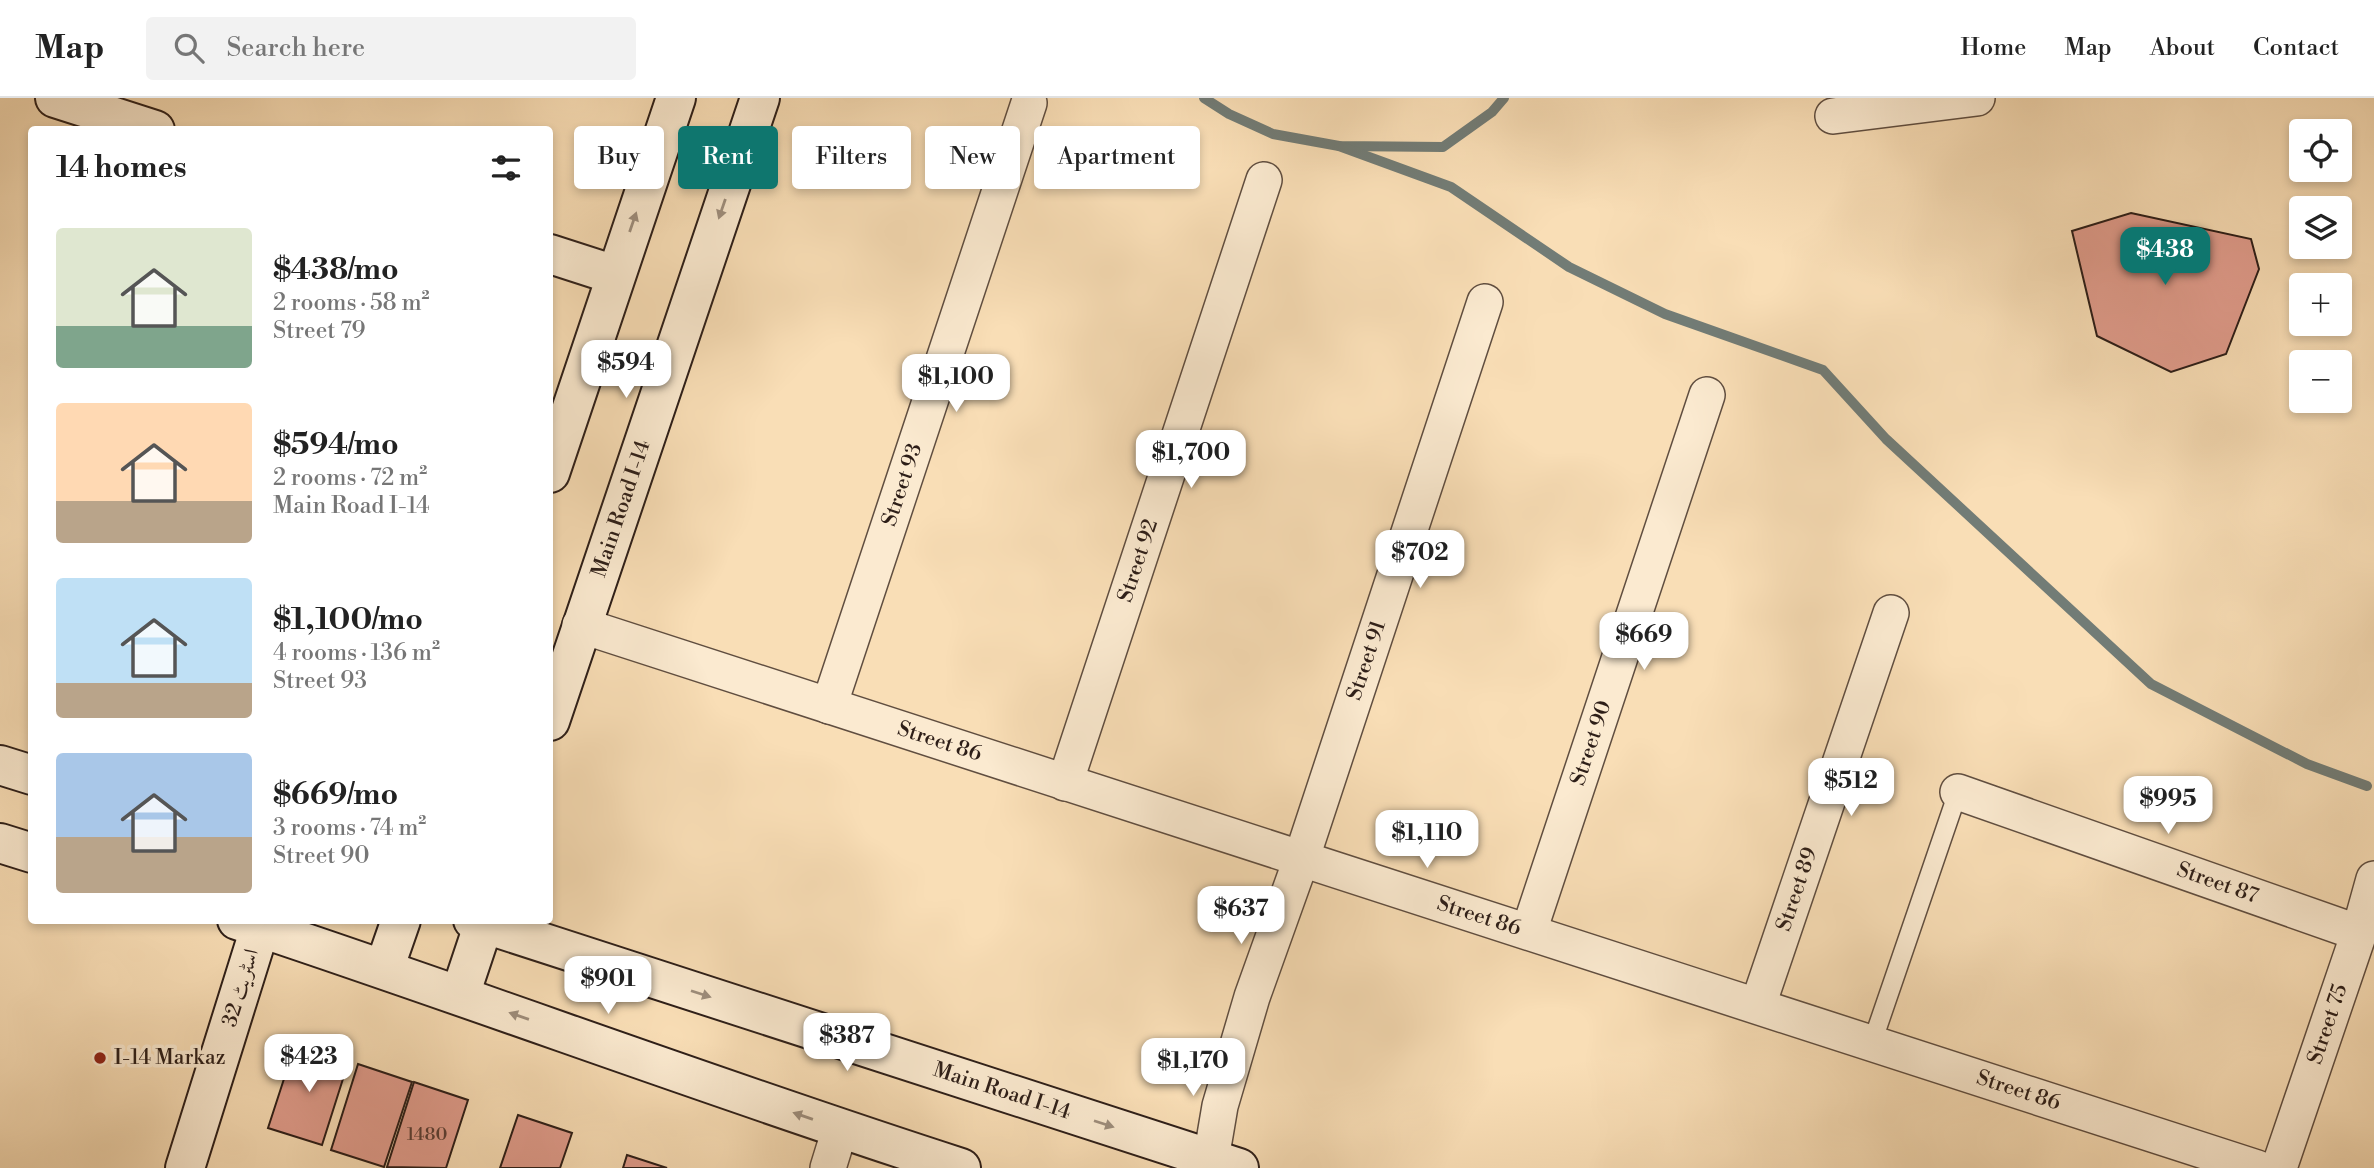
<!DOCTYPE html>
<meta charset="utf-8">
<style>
:root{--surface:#fff;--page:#f2f2f2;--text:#222;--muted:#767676;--line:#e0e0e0;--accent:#0f766e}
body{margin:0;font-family:"Libre Bodoni",Amiri,serif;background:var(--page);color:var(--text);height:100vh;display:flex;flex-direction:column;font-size:26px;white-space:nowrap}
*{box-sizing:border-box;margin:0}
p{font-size:23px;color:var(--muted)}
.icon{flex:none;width:38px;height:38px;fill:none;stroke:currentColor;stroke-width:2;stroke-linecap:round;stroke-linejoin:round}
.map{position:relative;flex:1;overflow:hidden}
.details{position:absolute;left:28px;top:28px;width:525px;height:798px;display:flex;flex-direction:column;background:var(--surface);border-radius:7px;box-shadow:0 4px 10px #0003}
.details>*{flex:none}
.banner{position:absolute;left:574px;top:28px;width:665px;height:63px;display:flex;gap:14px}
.controls{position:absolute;left:2289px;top:21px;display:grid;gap:14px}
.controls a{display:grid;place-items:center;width:63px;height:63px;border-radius:7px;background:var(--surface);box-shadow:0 4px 10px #0003;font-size:35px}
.price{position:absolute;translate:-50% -60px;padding:0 16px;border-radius:14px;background:#fff;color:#222;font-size:23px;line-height:46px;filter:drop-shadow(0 2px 4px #0008)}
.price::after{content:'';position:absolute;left:50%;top:42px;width:21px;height:16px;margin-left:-10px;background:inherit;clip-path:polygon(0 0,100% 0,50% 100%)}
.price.current{background:var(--accent);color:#fff}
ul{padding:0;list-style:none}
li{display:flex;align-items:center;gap:21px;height:175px;padding:0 28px}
li span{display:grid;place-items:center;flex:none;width:196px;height:140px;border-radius:7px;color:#555}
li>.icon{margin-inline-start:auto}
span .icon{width:84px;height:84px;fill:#fffc;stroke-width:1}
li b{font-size:30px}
h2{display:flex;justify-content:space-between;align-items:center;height:84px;padding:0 28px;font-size:30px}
.tag{padding:0 24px;border-radius:7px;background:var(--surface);box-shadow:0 4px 10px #0003;font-size:24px;line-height:63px}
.tag.current{background:var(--accent);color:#fff}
header{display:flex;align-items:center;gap:42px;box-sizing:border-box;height:98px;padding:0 35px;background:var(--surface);border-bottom:2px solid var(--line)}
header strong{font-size:33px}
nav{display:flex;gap:38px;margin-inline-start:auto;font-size:24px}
.search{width:490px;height:63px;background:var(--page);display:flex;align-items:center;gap:18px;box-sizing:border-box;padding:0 24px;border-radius:7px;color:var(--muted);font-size:26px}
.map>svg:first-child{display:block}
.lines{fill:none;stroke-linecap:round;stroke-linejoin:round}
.stream{stroke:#727c76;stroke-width:10}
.building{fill:#e09c8c;stroke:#2d1e18;stroke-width:2}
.lane-casing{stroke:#604e40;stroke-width:21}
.street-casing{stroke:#604e40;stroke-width:38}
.secondary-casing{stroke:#2d1e18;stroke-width:42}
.lane{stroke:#fbead0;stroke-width:18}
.street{stroke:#fbead0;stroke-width:35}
.secondary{stroke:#fbead0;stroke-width:38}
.oneway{fill:#9e8e7d}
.poi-dot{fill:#8f2418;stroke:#fbead0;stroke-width:2.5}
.labels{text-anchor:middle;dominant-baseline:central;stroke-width:7;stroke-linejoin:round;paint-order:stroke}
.number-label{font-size:18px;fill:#5a3e35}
.street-label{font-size:21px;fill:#2d1e18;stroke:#fbead0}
.poi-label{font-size:21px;fill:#2d1e18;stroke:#fbead0;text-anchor:start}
</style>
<header>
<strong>Map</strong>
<div class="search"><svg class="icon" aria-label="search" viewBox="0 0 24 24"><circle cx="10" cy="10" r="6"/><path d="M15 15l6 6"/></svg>Search here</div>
<nav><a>Home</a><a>Map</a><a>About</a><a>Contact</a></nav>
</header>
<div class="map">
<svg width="2374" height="1070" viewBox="0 0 2374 1070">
<rect width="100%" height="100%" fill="#f9deb6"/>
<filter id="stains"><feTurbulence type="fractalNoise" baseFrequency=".00286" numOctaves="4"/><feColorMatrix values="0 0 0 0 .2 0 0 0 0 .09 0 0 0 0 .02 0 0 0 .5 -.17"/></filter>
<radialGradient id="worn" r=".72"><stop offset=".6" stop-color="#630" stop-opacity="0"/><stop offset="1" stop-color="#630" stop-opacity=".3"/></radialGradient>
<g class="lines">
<!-- stream -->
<g class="stream">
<polyline points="1204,0 1229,16 1273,36 1339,48 1443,49 1492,14 1504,0"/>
<polyline points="1339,48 1451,89 1569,169 1665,216 1823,272 1886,341 2151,586 2307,666 2367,688"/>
</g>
</g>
<!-- building -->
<g class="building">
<polygon points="2131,115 2251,141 2259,171 2226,256 2171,274 2097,238 2072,133"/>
<polygon points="296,944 349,962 322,1047 268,1030"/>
<polygon points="358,966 412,984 384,1069 331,1052"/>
<polygon points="414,984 468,1002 446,1070 387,1069"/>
<polygon points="518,1017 572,1035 560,1070 500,1070"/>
<polygon points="627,1057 667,1070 623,1070"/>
</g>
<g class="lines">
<!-- lane casing -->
<g class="lane-casing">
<polyline id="lane" points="1872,945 1958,694"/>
</g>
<!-- street casing -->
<g class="street-casing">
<g id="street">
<polyline points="1833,18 1977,0"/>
<path id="s1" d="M580,527C1139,709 1698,889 2257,1070"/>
<path id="s2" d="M829,608L1029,5"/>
<path id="s3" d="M1065,685L1264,82"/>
<path id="s4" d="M1958,694L2359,835"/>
<path id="s5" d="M1529,833L1707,297"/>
<path id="s6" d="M1758,907L1891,515"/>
<path id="s7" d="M1211,1061L1220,1008L1252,899L1301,762L1485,204"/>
<polyline points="828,1070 840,1031"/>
<path id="s8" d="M2279,1070L2359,835L2374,781"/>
</g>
</g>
<!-- secondary casing -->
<g class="secondary-casing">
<g id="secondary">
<polyline points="55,0 155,32"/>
<polyline points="550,156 615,177"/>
<polyline points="550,375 676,0"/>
<path id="s9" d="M550,623L760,0"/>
<polyline points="0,667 32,677"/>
<polyline points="0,745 32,755"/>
<path d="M237,822C479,902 718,992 961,1070"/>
<path id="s10" d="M473,822L1239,1070"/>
<polyline points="384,871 401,822"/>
<polyline points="460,897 485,822"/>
<polyline points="185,1070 260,830"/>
</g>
</g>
<!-- lane -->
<use href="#lane" class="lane"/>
<!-- street -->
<use href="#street" class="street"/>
<!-- secondary -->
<use href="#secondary" class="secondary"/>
</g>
<!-- one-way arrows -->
<defs><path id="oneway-solid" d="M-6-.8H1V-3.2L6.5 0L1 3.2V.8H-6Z" transform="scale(1.75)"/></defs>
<g class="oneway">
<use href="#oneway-solid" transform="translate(722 111) rotate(109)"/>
<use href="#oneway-solid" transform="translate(633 124) rotate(-71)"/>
<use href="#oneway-solid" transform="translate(701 896) rotate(18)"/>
<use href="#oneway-solid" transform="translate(519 918) rotate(-161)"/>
<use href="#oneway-solid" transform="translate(803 1018) rotate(-161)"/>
<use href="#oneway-solid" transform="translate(1104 1026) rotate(18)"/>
</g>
<!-- markers -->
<circle class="poi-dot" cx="100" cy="960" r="7"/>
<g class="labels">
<!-- number labels -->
<g class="number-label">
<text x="427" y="1036">1480</text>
</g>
<!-- street labels -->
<g class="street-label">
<text stroke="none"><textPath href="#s2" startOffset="233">Street 93</textPath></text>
<text stroke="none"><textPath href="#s9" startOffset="224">Main Road I-14</textPath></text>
<text stroke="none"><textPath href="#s3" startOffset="234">Street 92</textPath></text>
<text stroke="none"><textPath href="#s7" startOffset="523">Street 91</textPath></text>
<text stroke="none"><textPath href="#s1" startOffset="378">Street 86</textPath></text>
<text stroke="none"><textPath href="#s5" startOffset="198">Street 90</textPath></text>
<text stroke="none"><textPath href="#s4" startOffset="275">Street 87</textPath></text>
<text stroke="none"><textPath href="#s6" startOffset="122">Street 89</textPath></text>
<text stroke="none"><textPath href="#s1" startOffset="945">Street 86</textPath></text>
<text transform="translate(241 890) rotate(-73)">اسٹریٹ 32</text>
<text stroke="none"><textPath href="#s8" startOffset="152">Street 75</textPath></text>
<text stroke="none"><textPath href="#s1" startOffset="1512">Street 86</textPath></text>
<text stroke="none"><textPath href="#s10" startOffset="556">Main Road I-14</textPath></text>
</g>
<!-- poi labels -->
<g class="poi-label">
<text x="114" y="960">I-14 Markaz</text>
</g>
</g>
<rect width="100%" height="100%" filter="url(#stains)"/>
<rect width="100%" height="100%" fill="url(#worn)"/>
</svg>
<div class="controls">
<a><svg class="icon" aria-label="locate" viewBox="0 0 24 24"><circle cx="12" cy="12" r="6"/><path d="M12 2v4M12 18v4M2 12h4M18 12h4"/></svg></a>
<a><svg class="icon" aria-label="layers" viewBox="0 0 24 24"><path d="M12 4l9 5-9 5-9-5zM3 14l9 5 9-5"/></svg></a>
<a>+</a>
<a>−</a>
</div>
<b class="price current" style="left:2165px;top:189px">$438</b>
<b class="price" style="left:626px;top:302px">$594</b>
<b class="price" style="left:956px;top:316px">$1,100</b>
<b class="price" style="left:1191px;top:392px">$1,700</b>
<b class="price" style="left:1420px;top:492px">$702</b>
<b class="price" style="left:1644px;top:574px">$669</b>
<b class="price" style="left:1851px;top:720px">$512</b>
<b class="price" style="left:2168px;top:738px">$995</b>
<b class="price" style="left:1427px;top:772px">$1,110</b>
<b class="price" style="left:1241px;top:848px">$637</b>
<b class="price" style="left:608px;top:918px">$901</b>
<b class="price" style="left:847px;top:975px">$387</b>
<b class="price" style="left:309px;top:996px">$423</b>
<b class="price" style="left:1193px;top:1000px">$1,170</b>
<div class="banner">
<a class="tag">Buy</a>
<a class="tag current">Rent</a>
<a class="tag">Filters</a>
<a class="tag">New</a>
<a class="tag">Apartment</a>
</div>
<section class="details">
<h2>14 homes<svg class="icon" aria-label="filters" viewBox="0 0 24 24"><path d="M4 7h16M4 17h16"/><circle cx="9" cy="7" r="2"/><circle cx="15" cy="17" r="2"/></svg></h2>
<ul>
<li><span style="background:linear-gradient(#dfe7d0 70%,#7fa58c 0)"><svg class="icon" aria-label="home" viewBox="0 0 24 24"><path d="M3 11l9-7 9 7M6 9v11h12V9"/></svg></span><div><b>$438/mo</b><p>2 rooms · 58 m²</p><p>Street 79</p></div></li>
<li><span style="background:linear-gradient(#ffd9b3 70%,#b9a48a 0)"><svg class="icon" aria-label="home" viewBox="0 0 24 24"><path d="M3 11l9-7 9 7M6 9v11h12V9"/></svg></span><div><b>$594/mo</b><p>2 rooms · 72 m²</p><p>Main Road I-14</p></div></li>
<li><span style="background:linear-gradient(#bfe0f5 75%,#b9a48a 0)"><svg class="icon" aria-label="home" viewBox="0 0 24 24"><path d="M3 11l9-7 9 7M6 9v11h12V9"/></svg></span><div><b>$1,100/mo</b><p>4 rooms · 136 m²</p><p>Street 93</p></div></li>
<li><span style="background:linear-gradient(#a9c7e8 60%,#b9a48a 0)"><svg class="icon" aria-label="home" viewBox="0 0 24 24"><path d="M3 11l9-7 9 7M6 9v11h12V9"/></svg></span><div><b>$669/mo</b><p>3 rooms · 74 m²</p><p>Street 90</p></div></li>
</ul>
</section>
</div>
